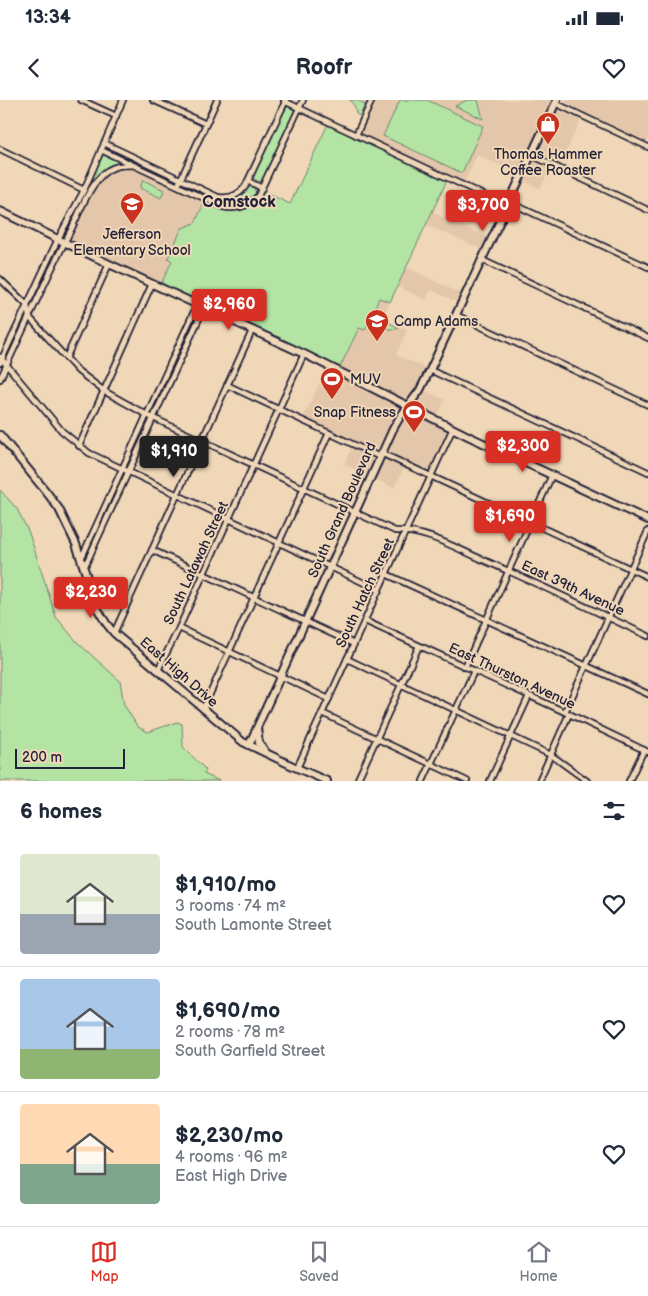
<!DOCTYPE html>
<meta charset="utf-8">
<style>
:root{--surface:#fff;--page:#f6f6f7;--text:#1f2937;--muted:#747a83;--line:#e0e1e3;--accent:#d93025}
body{margin:0;font-family:"Balsamiq Sans",sans-serif;background:var(--page);color:var(--text);height:100vh;display:flex;flex-direction:column;font-size:19px;white-space:nowrap}
*{box-sizing:border-box;margin:0}
p{font-size:16px;color:var(--muted)}
.icon{flex:none;width:28px;height:28px;fill:none;stroke:currentColor;stroke-width:2;stroke-linecap:round;stroke-linejoin:round}
.map{position:relative;height:681px;overflow:hidden}
.panel{display:flex;flex-direction:column;background:var(--surface);flex:1}
.panel>*{flex:none}
.scale{position:absolute;left:15px;bottom:12px;width:110px;box-sizing:border-box;padding-left:5px;border:2px solid #22223b;border-top:0;font-size:14px;line-height:18px;white-space:nowrap;color:#22223b;-webkit-text-stroke:4px #f0d7b7;paint-order:stroke}
.price{position:absolute;translate:-50% -42px;padding:0 11px;border-radius:5px;background:var(--accent);color:#fff;font-size:16px;line-height:32px;filter:drop-shadow(0 1px 2px #0008)}
.price::after{content:'';position:absolute;left:50%;top:30px;width:15px;height:11px;margin-left:-8px;background:inherit;clip-path:polygon(0 0,100% 0,50% 100%)}
.price.current{background:#222;color:#fff}
ul{padding:0;list-style:none}
li{display:flex;align-items:center;gap:15px;height:125px;padding:0 20px}
li+li{border-top:1px solid var(--line)}
li span{display:grid;place-items:center;flex:none;width:140px;height:100px;border-radius:5px;color:#555}
li>.icon{margin-inline-start:auto}
span .icon{width:60px;height:60px;fill:#fffc;stroke-width:1}
li b{font-size:21px}
h2{display:flex;justify-content:space-between;align-items:center;height:60px;padding:0 20px;font-size:21px}
.status{display:flex;justify-content:space-between;align-items:center;height:35px;padding:0 25px;background:var(--surface);direction:ltr}
.status svg{height:14px;fill:currentColor}
header{display:flex;justify-content:space-between;align-items:center;height:65px;padding:0 20px;background:var(--surface);font-size:22px;font-weight:800}
.dock{display:flex;justify-content:space-around;align-items:center;height:70px;border-top:1px solid var(--line);background:var(--surface);font-size:14px;color:var(--muted)}
.dock a{display:grid;justify-items:center;gap:2px}
.dock .current{color:var(--accent)}
.map>svg:first-child{display:block}
.built{fill:#e4c7aa}
.green{fill:#b3e4a4;stroke:#6a8370}
.lines{fill:none;stroke-linecap:round;stroke-linejoin:round}
.street-casing{stroke:#22223b;stroke-width:8}
.secondary-casing{stroke:#22223b;stroke-width:10}
.street{stroke:#f0d7b7;stroke-width:4.5}
.secondary{stroke:#f0d7b7;stroke-width:6}
.labels{text-anchor:middle;dominant-baseline:central;stroke-width:4;stroke-linejoin:round;paint-order:stroke}
.poi-label{font-size:14px;fill:#22223b;stroke:#f0d7b7}
.street-label{font-size:14px;fill:#22223b;stroke:#f0d7b7}
.quarter-label{font-size:16px;font-weight:bold;fill:#22223b;stroke:#f0d7b7}
</style>
<div class="status"><b>13:34</b><svg viewBox="0 0 49 12"><path d="M0 12V9h3v3zM5 12V6h3v6zM10 12V3h3v9zM15 12V0h3v12zM26 1h20v11H26zM47 4h2v5h-2z"/></svg></div>
<header><svg class="icon" aria-label="back" viewBox="0 0 24 24"><path d="M15 5l-7 7 7 7"/></svg>Roofr<svg class="icon" aria-label="heart" viewBox="0 0 24 24"><path d="M12 20l-8-8c-3-5 5-10 8-4 3-6 11-1 8 4z"/></svg></header>
<div class="map">
<svg width="648" height="681" viewBox="0 0 648 681">
<rect width="100%" height="100%" fill="#f0d7b7"/>
<filter id="ink" filterUnits="userSpaceOnUse"><feTurbulence type="fractalNoise" baseFrequency=".02" numOctaves="2"/><feDisplacementMap in="SourceGraphic" scale="10" xChannelSelector="R" yChannelSelector="G"/><feConvolveMatrix kernelMatrix="1 2 1 2 8 2 1 2 1" color-interpolation-filters="sRGB"/></filter>
<g filter="url(#ink)">
<!-- built -->
<g class="built">
<polygon points="374,0 551,0 517,73 477,55 465,82 425,62 423,63 361,34 360,30"/>
<polygon points="564,0 648,0 648,42 566,4"/>
<polygon points="559,9 581,19 560,65 538,55 536,52 557,10"/>
<polygon points="534,59 551,66 540,89 522,80 531,61"/>
<polygon points="125,67 135,68 205,101 195,123 168,158 172,161 161,184 72,142 69,138 99,80 108,72 116,68"/>
<polygon points="432,112 487,137 482,149 426,125"/>
<polygon points="406,167 461,194 457,202 431,190 426,200 397,186"/>
<polygon points="379,198 390,202 382,219 407,230 396,255 426,268 414,292 406,300 356,276 349,272 340,267 359,227 365,230"/>
<polygon points="326,269 399,305 400,309 391,322 378,348 371,349 303,318"/>
<polygon points="424,290 445,300 437,317 416,307 416,302"/>
<polygon points="409,311 411,311 448,329 429,371 427,371 387,352 387,350 399,324"/>
<polygon points="352,347 373,357 373,360 367,375 344,364"/>
<polygon points="383,358 386,358 405,366 394,388 373,378"/>
</g>
<!-- green -->
<g class="green">
<polygon points="350,0 356,0 365,4 360,16 356,14 355,7"/>
<polygon points="400,0 427,0 483,26 462,73 383,36"/>
<polygon points="467,0 478,0 483,19 455,6"/>
<path d="M288,7L293,9L295,13L264,81C258,82 255,81 252,76L284,8Z"/>
<path d="M328,24L447,80L390,202L379,198L365,230L359,228L340,267L161,184L172,161L168,158L182,128L195,123L205,101C218,108 234,116 247,106C253,102 257,96 262,91L290,104Z"/>
<polygon points="108,49 174,79 173,81 107,50"/>
<path d="M103,55L121,63C108,66 100,72 93,83L92,78Z"/>
<polygon points="143,80 164,90 161,98 140,88"/>
<path d="M185,84C201,90 221,107 238,97C243,94 246,89 250,87L254,88L256,93C239,121 205,97 184,87L183,86Z"/>
<polygon points="57,147 60,148 33,202 31,200"/>
<polygon points="376,211 384,215 382,219 399,228 398,229 389,229 372,221"/>
<polygon points="196,212 199,213 154,311 151,309"/>
<polygon points="23,218 26,220 10,255 7,253"/>
<polygon points="146,321 149,322 129,365 126,364"/>
<polygon points="121,375 124,377 91,449 88,448"/>
<polygon points="0,390 17,409 29,433 56,517 77,542 120,581 124,605 138,627 148,632 177,622 182,624 183,647 206,670 204,674 219,681 0,681"/>
</g>
<g class="lines">
<!-- street casing -->
<g class="street-casing">
<g id="street">
<polyline points="81,0 116,16"/>
<polyline points="153,0 206,24"/>
<polyline points="284,1 507,106"/>
<polyline points="555,3 648,47"/>
<polyline points="356,35 372,0"/>
<path d="M104,43L218,97C229,99 238,96 245,87L286,0"/>
<polyline points="0,49 84,90"/>
<polyline points="101,50 131,64"/>
<polyline points="531,55 648,110"/>
<polyline points="248,81 262,88"/>
<polyline points="179,83 217,0"/>
<polyline points="509,102 648,167"/>
<polyline points="482,160 648,238"/>
<path d="M0,179L27,205L29,217L78,271L104,291L147,315L395,431C425,430 454,447 481,459C537,483 592,510 648,536"/>
<polyline points="456,215 648,305"/>
<polyline points="0,257 62,331 89,353 379,490"/>
<polyline points="66,258 109,164"/>
<polyline points="0,263 58,139 84,90 123,0"/>
<polyline points="430,270 648,372"/>
<path d="M0,279C24,229 46,178 72,128C80,111 88,89 102,75C111,66 121,65 133,65L223,107C237,110 248,107 258,96L303,0"/>
<polyline points="227,285 380,357"/>
<polyline points="79,346 152,184"/>
<polyline points="381,353 648,477"/>
<polyline points="152,450 354,544"/>
<polyline points="81,459 197,205"/>
<polyline points="84,468 204,208"/>
<polyline points="386,474 648,594"/>
<polyline points="365,521 565,612 648,652"/>
<polyline points="179,528 329,599"/>
<polyline points="114,533 252,231"/>
<polyline points="347,559 551,655 587,681"/>
<polyline points="465,567 552,375"/>
<polyline points="158,570 179,528 304,254"/>
<polyline points="203,609 329,333"/>
<polyline points="565,612 648,431"/>
<polyline points="322,613 467,681"/>
<polyline points="297,668 453,328"/>
<polyline points="357,681 419,546"/>
<polyline points="423,681 474,571"/>
<polyline points="490,681 529,596"/>
<polyline points="539,681 569,614"/>
<polyline points="629,681 644,650"/>
</g>
</g>
<!-- secondary casing -->
<g class="secondary-casing">
<g id="secondary">
<polyline points="0,111 107,163 304,254 468,336 648,420"/>
<polyline points="0,335 48,394 59,409 76,444 97,508 106,523 114,533 243,642 297,668 327,681"/>
<polyline points="257,628 259,643 265,651"/>
<polyline points="249,645 393,329 400,317 420,290 430,270 557,0"/>
</g>
</g>
<!-- street -->
<use href="#street" class="street"/>
<!-- secondary -->
<use href="#secondary" class="secondary"/>
</g>
</g>
<!-- icons -->
<defs>
<g id="shop-pin" transform="scale(1.25)"><path d="M0 17L-7.5 6A9.5 9.5 0 1 1 7.5 6Z" fill="#c8321e" stroke="#f0d7b7"/><path d="M-5-2.5h2.3a2.7 3.5 0 0 1 5.4 0H5L5.5 6h-11ZM-1.5-2.5h3a1.5 2.3 0 0 0-3 0Z" fill="#fff"/></g>
<g id="school-pin" transform="scale(1.25)"><path d="M0 17L-7.5 6A9.5 9.5 0 1 1 7.5 6Z" fill="#c8321e" stroke="#f0d7b7"/><path d="M0-5L7-2L0 1L-7-2ZM-4 1L0 2.5L4 1V4Q0 6-4 4Z" fill="#fff"/></g>
<g id="stadium-pin" transform="scale(1.25)"><path d="M0 17L-7.5 6A9.5 9.5 0 1 1 7.5 6Z" fill="#c8321e" stroke="#f0d7b7"/><path d="M0-5a6.5 5 0 1 0 0 10a6.5 5 0 1 0 0-10ZM-3.5-1.8h7v3.6h-7Z" fill="#fff"/></g>
</defs>
<g fill-rule="evenodd">
<use href="#shop-pin" x="548" y="24"/>
<use href="#school-pin" x="132" y="104"/>
<use href="#school-pin" x="377" y="221"/>
<use href="#stadium-pin" x="332" y="279"/>
<use href="#stadium-pin" x="414" y="312"/>
</g>
<g class="labels">
<!-- poi labels -->
<g class="poi-label">
<text x="548" y="54">Thomas Hammer<tspan x="548" dy="16">Coffee Roaster</tspan></text>
<text x="132" y="134">Jefferson<tspan x="132" dy="16">Elementary School</tspan></text>
<text x="394" y="221" text-anchor="start">Camp Adams</text>
<text x="350" y="279" text-anchor="start">MUV</text>
<text x="396" y="312" text-anchor="end">Snap Fitness</text>
</g>
<!-- street labels -->
<g class="street-label">
<text transform="translate(342 410) rotate(-66)">South Grand Boulevard</text>
<text transform="translate(196 463) rotate(-65)">South Latawah Street</text>
<text transform="translate(573 488) rotate(25)">East 39th Avenue</text>
<text transform="translate(365 493) rotate(-65)">South Hatch Street</text>
<text transform="translate(179 572) rotate(41)">East High Drive</text>
<text transform="translate(512 576) rotate(25)">East Thurston Avenue</text>
</g>
<!-- quarter labels -->
<g class="quarter-label">
<text x="239" y="102">Comstock</text>
</g>
</g>
</svg>
<div class="scale">200 m</div>
<b class="price" style="left:483px;top:132px">$3,700</b>
<b class="price" style="left:229px;top:231px">$2,960</b>
<b class="price" style="left:523px;top:373px">$2,300</b>
<b class="price current" style="left:174px;top:378px">$1,910</b>
<b class="price" style="left:510px;top:443px">$1,690</b>
<b class="price" style="left:91px;top:519px">$2,230</b>
</div>
<section class="panel">
<h2>6 homes<svg class="icon" aria-label="filters" viewBox="0 0 24 24"><path d="M4 7h16M4 17h16"/><circle cx="9" cy="7" r="2"/><circle cx="15" cy="17" r="2"/></svg></h2>
<ul>
<li><span style="background:linear-gradient(#dfe7d0 60%,#9aa5b1 0)"><svg class="icon" aria-label="home" viewBox="0 0 24 24"><path d="M3 11l9-7 9 7M6 9v11h12V9"/></svg></span><div><b>$1,910/mo</b><p>3 rooms · 74 m²</p><p>South Lamonte Street</p></div><svg class="icon" aria-label="heart" viewBox="0 0 24 24"><path d="M12 20l-8-8c-3-5 5-10 8-4 3-6 11-1 8 4z"/></svg></li>
<li><span style="background:linear-gradient(#a9c7e8 70%,#8fb573 0)"><svg class="icon" aria-label="home" viewBox="0 0 24 24"><path d="M3 11l9-7 9 7M6 9v11h12V9"/></svg></span><div><b>$1,690/mo</b><p>2 rooms · 78 m²</p><p>South Garfield Street</p></div><svg class="icon" aria-label="heart" viewBox="0 0 24 24"><path d="M12 20l-8-8c-3-5 5-10 8-4 3-6 11-1 8 4z"/></svg></li>
<li><span style="background:linear-gradient(#ffd9b3 60%,#7fa58c 0)"><svg class="icon" aria-label="home" viewBox="0 0 24 24"><path d="M3 11l9-7 9 7M6 9v11h12V9"/></svg></span><div><b>$2,230/mo</b><p>4 rooms · 96 m²</p><p>East High Drive</p></div><svg class="icon" aria-label="heart" viewBox="0 0 24 24"><path d="M12 20l-8-8c-3-5 5-10 8-4 3-6 11-1 8 4z"/></svg></li>
</ul>
</section>
<nav class="dock">
<a class="current"><svg class="icon" aria-label="map" viewBox="0 0 24 24"><path d="M3 6l6-2 6 2 6-2v14l-6 2-6-2-6 2zM9 4v14M15 6v14"/></svg>Map</a>
<a><svg class="icon" aria-label="saved" viewBox="0 0 24 24"><path d="M7 4h10v16l-5-4-5 4z"/></svg>Saved</a>
<a><svg class="icon" aria-label="home" viewBox="0 0 24 24"><path d="M3 11l9-7 9 7M6 9v11h12V9"/></svg>Home</a>
</nav>
